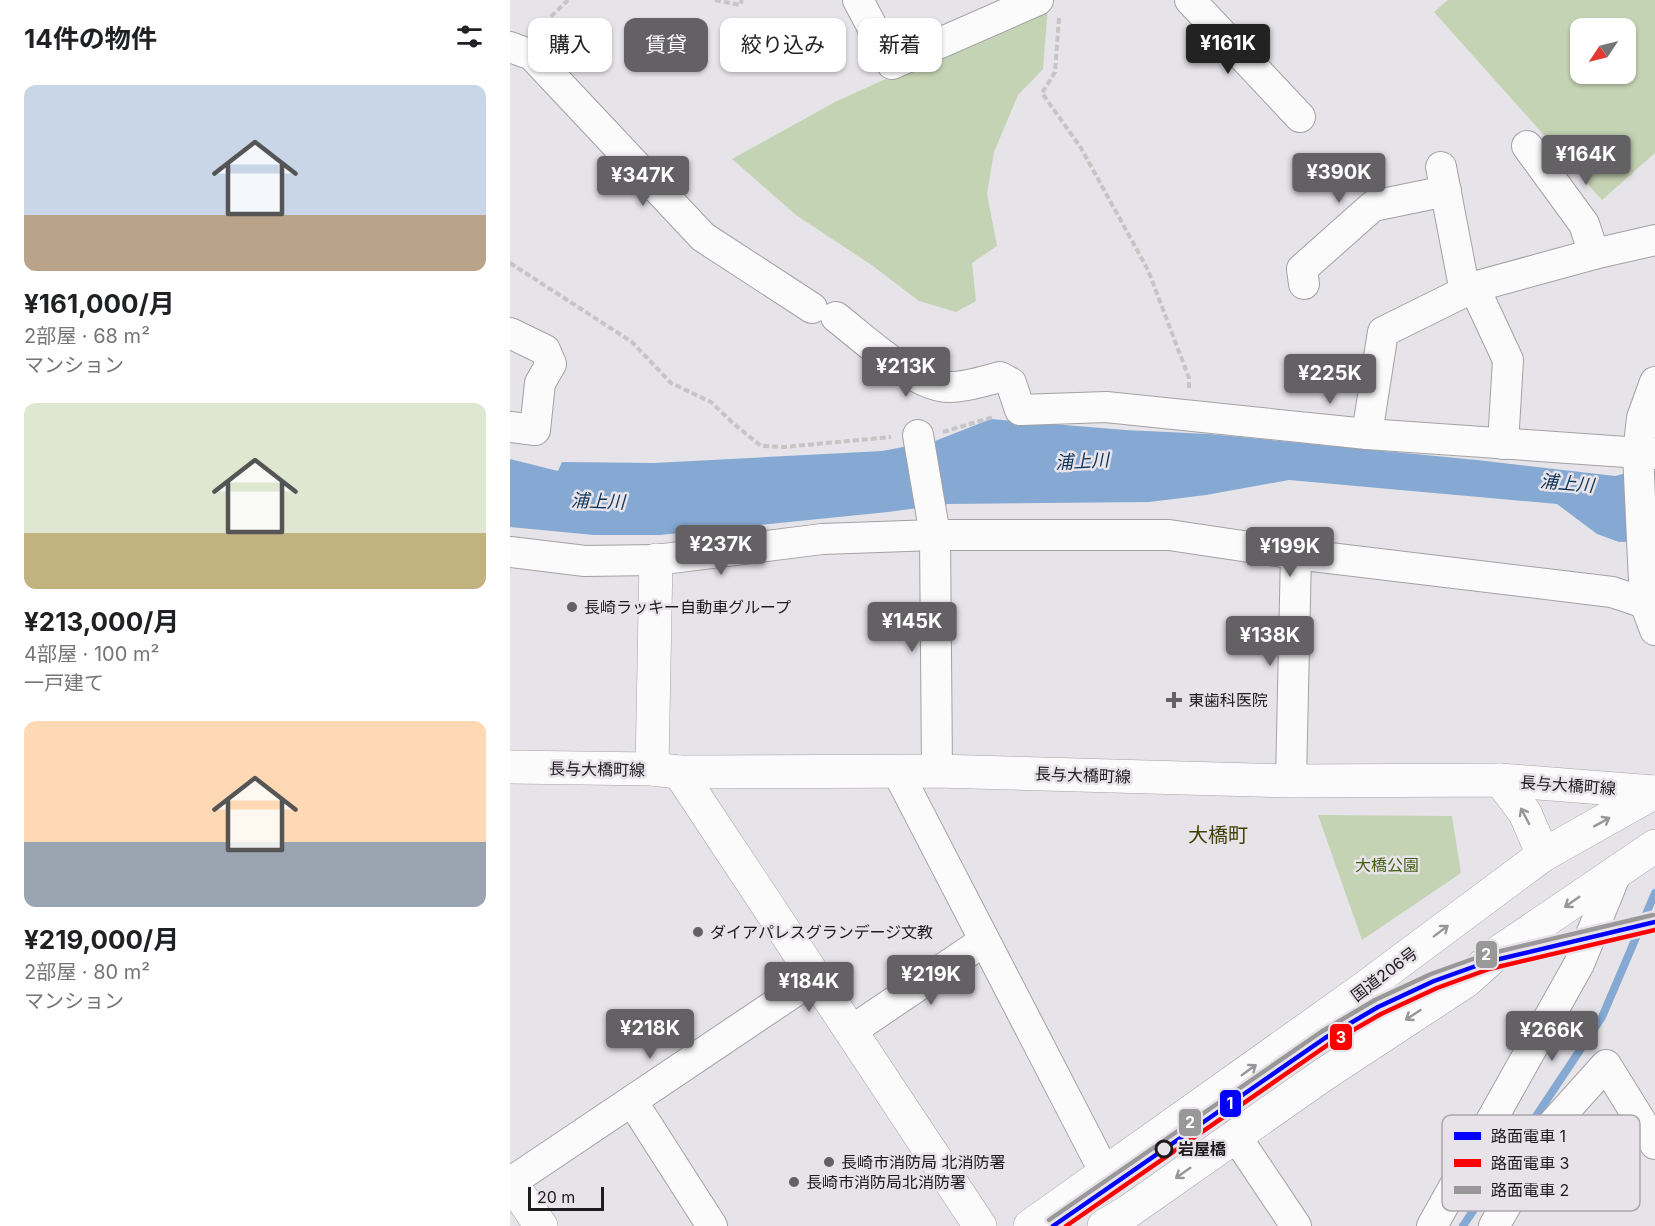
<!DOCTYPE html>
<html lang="ja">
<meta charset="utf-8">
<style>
:root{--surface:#fff;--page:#f2f2f2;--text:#202124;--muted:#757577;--accent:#636164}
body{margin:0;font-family:Inter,"Noto Sans JP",sans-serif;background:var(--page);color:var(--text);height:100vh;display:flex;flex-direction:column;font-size:22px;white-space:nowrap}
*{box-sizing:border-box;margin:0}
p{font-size:20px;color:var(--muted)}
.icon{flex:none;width:33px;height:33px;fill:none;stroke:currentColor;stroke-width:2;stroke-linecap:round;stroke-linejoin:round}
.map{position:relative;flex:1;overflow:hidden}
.panel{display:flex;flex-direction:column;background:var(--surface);width:510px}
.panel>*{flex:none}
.guide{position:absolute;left:18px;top:18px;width:570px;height:54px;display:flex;gap:12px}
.needle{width:39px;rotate:235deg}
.buttons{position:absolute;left:1060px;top:18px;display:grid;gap:12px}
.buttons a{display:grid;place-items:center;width:66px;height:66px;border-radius:12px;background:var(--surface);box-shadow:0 2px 4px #0004;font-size:30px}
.scale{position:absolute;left:18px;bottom:15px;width:76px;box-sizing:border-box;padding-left:6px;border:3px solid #1d1b1d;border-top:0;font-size:16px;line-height:21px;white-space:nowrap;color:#1d1b1d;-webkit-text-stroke:4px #e7e3e9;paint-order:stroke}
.price{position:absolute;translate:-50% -51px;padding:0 14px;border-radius:6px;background:var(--accent);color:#fff;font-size:20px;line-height:39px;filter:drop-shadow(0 2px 3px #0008)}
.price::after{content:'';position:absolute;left:50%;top:36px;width:18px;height:14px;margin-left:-9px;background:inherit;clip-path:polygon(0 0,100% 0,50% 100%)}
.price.current{background:#222;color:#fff}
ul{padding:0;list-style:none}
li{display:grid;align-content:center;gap:12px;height:318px;padding:0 24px}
li span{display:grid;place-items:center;height:186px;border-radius:12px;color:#555}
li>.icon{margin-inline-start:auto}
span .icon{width:108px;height:108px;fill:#fffc;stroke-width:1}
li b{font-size:26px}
h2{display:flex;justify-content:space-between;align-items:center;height:72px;padding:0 24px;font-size:26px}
.pill{padding:0 21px;border-radius:12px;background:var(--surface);box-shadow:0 2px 4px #0004;font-size:21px;line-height:54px}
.pill.current{background:var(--accent);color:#fff}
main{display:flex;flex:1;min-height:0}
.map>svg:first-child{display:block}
.green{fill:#c4d3b3;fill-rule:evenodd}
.water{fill:#85a9d2}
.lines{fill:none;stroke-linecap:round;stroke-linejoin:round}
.stream{stroke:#85a9d2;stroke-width:8}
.street-casing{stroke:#a2a1a4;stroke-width:32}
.secondary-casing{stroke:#a2a1a4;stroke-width:34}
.primary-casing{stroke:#a2a1a4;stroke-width:34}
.highway-casing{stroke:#a2a1a4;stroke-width:34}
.path{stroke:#c5c5c5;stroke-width:4;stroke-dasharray:6 3;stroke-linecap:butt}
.street{stroke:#fbfbfc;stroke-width:30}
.secondary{stroke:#fbfbfc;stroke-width:33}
.primary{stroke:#fbfbfc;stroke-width:33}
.highway{stroke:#fbfbfc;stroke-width:33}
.tram-1-casing{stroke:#e7e3e9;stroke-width:9}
.tram-2-casing{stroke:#e7e3e9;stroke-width:9}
.tram-3-casing{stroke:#e7e3e9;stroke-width:9}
.tram-1{stroke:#00f;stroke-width:4.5}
.tram-2{stroke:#f00;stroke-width:4.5}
.tram-3{stroke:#999899;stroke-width:4.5}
.oneway{stroke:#979698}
.poi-dot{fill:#636164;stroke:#e7e3e9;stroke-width:2}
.stop-dot{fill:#e7e3e9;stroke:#1d1b1d;stroke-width:3}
.labels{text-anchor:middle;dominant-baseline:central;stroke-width:5;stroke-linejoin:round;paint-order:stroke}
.poi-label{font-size:16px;fill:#1d1b1d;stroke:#e7e3e9;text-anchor:start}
.street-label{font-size:16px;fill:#1d1b1d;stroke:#e7e3e9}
.park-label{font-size:16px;fill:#446015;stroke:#e7e3e9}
.stop-label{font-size:16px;font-weight:bold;fill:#1d1b1d;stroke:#e7e3e9;text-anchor:start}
.water-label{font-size:18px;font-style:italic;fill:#0c3359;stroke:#e7e3e9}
.quarter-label{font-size:20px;fill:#3e4101;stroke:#e7e3e9}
.key{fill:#e7e3e9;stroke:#aaa7ac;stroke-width:1.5}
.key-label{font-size:16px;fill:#1d1b1d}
.line-badge{stroke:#e7e3e9;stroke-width:2}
.badge-label{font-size:16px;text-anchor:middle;font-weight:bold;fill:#fff}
</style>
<main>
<section class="panel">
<h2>14件の物件<svg class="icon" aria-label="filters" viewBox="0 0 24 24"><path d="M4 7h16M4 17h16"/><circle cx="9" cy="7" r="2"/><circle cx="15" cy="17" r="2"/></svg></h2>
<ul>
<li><span style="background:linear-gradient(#c9d6e8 70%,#b9a48a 0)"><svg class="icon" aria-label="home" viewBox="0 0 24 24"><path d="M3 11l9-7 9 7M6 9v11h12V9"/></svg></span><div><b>¥161,000/月</b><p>2部屋 · 68 m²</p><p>マンション</p></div></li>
<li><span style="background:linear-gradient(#dfe7d0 70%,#c2b280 0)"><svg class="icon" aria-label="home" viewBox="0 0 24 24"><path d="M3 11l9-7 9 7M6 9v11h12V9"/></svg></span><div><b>¥213,000/月</b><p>4部屋 · 100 m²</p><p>一戸建て</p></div></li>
<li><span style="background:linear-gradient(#ffd9b3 65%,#9aa5b1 0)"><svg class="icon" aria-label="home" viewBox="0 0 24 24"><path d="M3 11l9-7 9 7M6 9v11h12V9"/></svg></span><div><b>¥219,000/月</b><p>2部屋 · 80 m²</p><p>マンション</p></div></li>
</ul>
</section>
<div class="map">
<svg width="1145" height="1226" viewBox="0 0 1145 1226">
<rect width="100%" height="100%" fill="#e6e4e8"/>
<!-- green -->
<g class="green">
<path d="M938,0H1145V153L1092,200L924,12ZM1116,28V74H1071V28Z"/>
<polygon points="538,5 533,69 508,95 484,152 477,194 487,246 462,263 466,301 446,312 409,301 363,266 286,215 222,159 325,102"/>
<polygon points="808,815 942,816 951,873 852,940"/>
</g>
<!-- water -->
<polygon class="water" points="481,419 615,430 699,434 967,460 1105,476 1145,466 1145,534 1135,541 1109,542 1087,534 1047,504 779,480 696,495 639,502 438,504 378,512 150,535 84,535 0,527 0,459 48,471 52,462 144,463 372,451 425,441"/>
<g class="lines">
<!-- stream -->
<polyline class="stream" points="953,1226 1092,1017 1145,893"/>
<!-- street casing -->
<g class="street-casing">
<g id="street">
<polyline points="348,0 382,64 528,0"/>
<polyline points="680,0 790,117"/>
<polyline points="0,47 22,55 193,237 302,308"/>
<polyline points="1017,146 1074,224 1084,254"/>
<polyline points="931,167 955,292"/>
<polyline points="794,284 792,269 863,206 936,191"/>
<polyline points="964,287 998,360 993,444"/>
<path d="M326,317C353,338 406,388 440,387C457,387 474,381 490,377L501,383L510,410L596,407L857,434L1145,454"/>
<polyline points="0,333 35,350 41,364 30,383 25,430 0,427"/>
<polyline points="857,434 873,332 964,287 1084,254 1145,240"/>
<polyline points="408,435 425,535 427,771"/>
<polyline points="0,552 75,561 146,560 312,539 425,535 659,535 786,554 1102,592 1135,603 1145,630"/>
<polyline points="1135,603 1128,454 1132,418 1145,382"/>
<polyline points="387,771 595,1173"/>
<polyline points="781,781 786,554"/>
<polyline points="341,1031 474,941"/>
<polyline points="122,1101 202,1226"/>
<polyline points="725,1135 786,1226"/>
<polyline points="1,1182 306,977"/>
<polyline points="922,1226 1069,964 1107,871"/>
<polyline points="984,1226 1043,1124 1096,1065 1145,1144"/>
</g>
</g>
<!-- secondary casing -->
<g class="secondary-casing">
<g id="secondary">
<polyline points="142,769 146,560"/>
<polyline points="169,772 470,1226"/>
<polyline points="0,1181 31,1226"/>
</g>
</g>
<!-- primary casing -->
<g class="primary-casing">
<g id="primary">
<polyline points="0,767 142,769 169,772 427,771 781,781 990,780 1145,792"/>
<polyline points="990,780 1015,813 1033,855"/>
</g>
</g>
<!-- highway casing -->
<g class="highway-casing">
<g id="highway">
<polyline points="520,1226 849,992 1033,855 1145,792"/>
<polyline points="594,1226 619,1211 813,1075 956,981 986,954 1145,846"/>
</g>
</g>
<!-- path -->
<g class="path">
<polyline points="205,0 230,5 232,0"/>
<polyline points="549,18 545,72 532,93 571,148 638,270 679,378 679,390"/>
<polyline points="28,29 58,0"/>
<polyline points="0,263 122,342 161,383 201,402 224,424 251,446 274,447 381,437"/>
<polyline points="433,432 483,417"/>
</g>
<!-- street -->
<use href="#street" class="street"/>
<!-- secondary -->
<use href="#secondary" class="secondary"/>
<!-- primary -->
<use href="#primary" class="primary"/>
<!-- highway -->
<use href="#highway" class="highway"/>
<!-- tram-1 casing -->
<g class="tram-1-casing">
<polyline id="tram-1" points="543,1226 815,1038 868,1007 924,981 977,962 1145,922"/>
</g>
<!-- tram-2 casing -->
<g class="tram-2-casing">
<polyline id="tram-2" points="556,1226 819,1044 871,1014 927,988 979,969 1145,930"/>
</g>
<!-- tram-3 casing -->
<g class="tram-3-casing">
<polyline id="tram-3" points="539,1220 811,1032 865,1000 921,974 974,955 1143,915"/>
</g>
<!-- tram-1 -->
<use href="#tram-1" class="tram-1"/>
<!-- tram-2 -->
<use href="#tram-2" class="tram-2"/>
<!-- tram-3 -->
<use href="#tram-3" class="tram-3"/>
</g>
<!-- one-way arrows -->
<defs><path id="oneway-shaft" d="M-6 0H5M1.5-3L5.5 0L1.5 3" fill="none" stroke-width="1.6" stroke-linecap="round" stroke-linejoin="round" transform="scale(1.5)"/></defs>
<g class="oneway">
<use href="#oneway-shaft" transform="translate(1015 816) rotate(-118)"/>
<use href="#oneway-shaft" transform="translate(1092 822) rotate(-29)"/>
<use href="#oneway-shaft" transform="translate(1062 902) rotate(145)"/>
<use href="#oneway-shaft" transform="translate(931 931) rotate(-37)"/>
<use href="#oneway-shaft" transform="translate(903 1015) rotate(147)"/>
<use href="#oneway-shaft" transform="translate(739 1070) rotate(-36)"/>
<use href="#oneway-shaft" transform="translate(673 1173) rotate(145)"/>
</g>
<!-- markers -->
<g class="poi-dot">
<circle cx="62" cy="607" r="6"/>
<path d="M661 691h6v6h6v6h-6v6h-6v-6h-6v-6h6z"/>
<circle cx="188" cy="932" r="6"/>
<circle cx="319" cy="1162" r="6"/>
<circle cx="284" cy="1182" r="6"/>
</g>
<circle class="stop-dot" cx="654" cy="1149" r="8"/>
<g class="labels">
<!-- poi labels -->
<g class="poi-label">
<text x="74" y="607">長崎ラッキー自動車グループ</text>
<text x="678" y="700">東歯科医院</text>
<text x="200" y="932">ダイアパレスグランデージ文教</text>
<text x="331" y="1162">長崎市消防局 北消防署</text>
<text x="296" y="1182">長崎市消防局北消防署</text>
</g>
<!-- street labels -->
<g class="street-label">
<text transform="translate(87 769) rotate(1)">長与大橋町線</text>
<text transform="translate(573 775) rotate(2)">長与大橋町線</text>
<text transform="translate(1058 785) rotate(4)">長与大橋町線</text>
<text transform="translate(874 974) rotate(-37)">国道206号</text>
</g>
<!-- park labels -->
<g class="park-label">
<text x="877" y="865">大橋公園</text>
</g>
<!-- stop labels -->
<g class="stop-label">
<text x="668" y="1149">岩屋橋</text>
</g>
<!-- water labels -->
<g class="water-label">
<text transform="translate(572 461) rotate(-3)">浦上川</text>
<text transform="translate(1057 483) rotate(5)">浦上川</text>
<text transform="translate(88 501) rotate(2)">浦上川</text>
</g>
<!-- quarter labels -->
<g class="quarter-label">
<text x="708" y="835">大橋町</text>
</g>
</g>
<!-- legend -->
<rect x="932" y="1115" width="198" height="96" rx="9" class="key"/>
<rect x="944" y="1132" width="27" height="8" fill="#00f"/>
<rect x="944" y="1159" width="27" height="8" fill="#f00"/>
<rect x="944" y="1186" width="27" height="8" fill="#999899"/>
<g class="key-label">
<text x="981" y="1142">路面電車 1</text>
<text x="981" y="1169">路面電車 3</text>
<text x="981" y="1196">路面電車 2</text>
</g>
<g class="line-badge">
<rect x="965" y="940" width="23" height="29" rx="6" fill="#999899"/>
<rect x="819" y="1023" width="24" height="28" rx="6" fill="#f00"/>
<rect x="709" y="1089" width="23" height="29" rx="6" fill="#00f"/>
<rect x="668" y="1108" width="24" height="29" rx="6" fill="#999899"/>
</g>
<g class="badge-label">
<text x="976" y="960">2</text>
<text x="831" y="1043">3</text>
<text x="720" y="1109">1</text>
<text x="680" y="1128">2</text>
</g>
</svg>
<div class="buttons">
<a><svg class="needle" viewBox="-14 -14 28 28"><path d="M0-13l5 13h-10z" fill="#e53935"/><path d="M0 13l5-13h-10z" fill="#757577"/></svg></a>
</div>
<div class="scale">20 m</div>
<b class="price current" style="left:718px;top:75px">¥161K</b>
<b class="price" style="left:1076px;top:186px">¥164K</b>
<b class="price" style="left:829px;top:204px">¥390K</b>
<b class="price" style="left:133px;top:207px">¥347K</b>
<b class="price" style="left:396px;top:398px">¥213K</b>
<b class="price" style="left:820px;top:405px">¥225K</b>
<b class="price" style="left:211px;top:576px">¥237K</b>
<b class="price" style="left:780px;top:578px">¥199K</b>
<b class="price" style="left:402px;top:653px">¥145K</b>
<b class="price" style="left:760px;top:667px">¥138K</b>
<b class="price" style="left:421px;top:1006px">¥219K</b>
<b class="price" style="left:299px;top:1013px">¥184K</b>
<b class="price" style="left:140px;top:1060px">¥218K</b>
<b class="price" style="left:1042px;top:1062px">¥266K</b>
<div class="guide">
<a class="pill">購入</a>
<a class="pill current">賃貸</a>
<a class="pill">絞り込み</a>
<a class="pill">新着</a>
</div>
</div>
</main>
